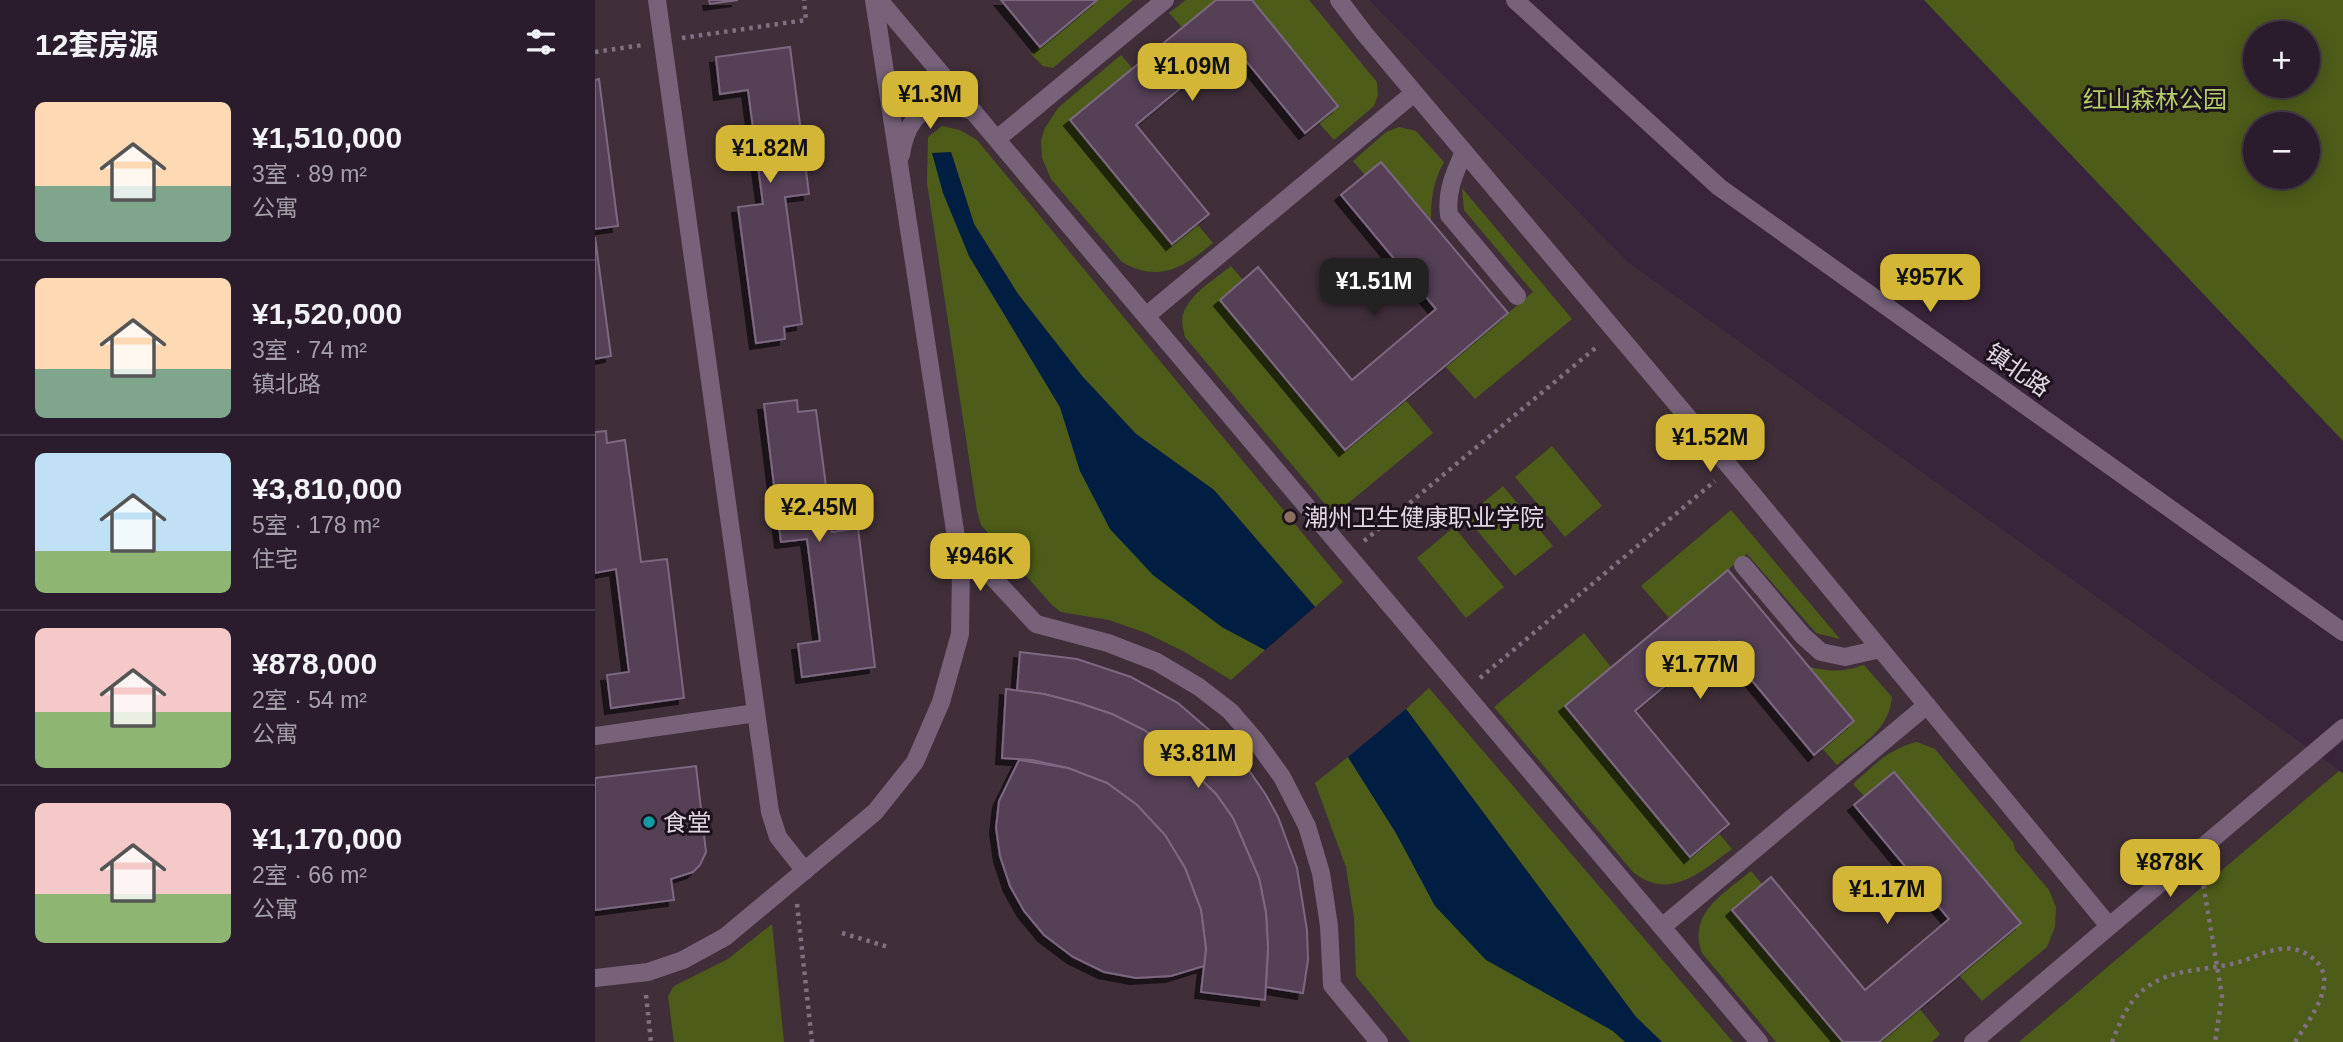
<!DOCTYPE html>
<html lang="zh">
<meta charset="utf-8">
<style>
:root{--surface:#2a1c2c;--page:#362938;--text:#f1f3f6;--muted:#a5a1a9;--line:#463a48;--accent:#d3b635}
body{margin:0;font-family:Helvetica,"Noto Sans SC",sans-serif;background:var(--page);color:var(--text);height:100vh;display:flex;flex-direction:column;font-size:26px;white-space:nowrap}
*{box-sizing:border-box;margin:0}
p{font-size:23px;color:var(--muted)}
.icon{flex:none;width:38px;height:38px;fill:none;stroke:currentColor;stroke-width:2;stroke-linecap:round;stroke-linejoin:round}
.map{position:relative;flex:1;overflow:hidden}
.details{display:flex;flex-direction:column;background:var(--surface);width:595px}
.details>*{flex:none}
.tools{position:absolute;left:1648px;top:21px;display:grid;gap:14px}
.tools a{display:grid;place-items:center;width:77px;height:77px;border-radius:50%;background:var(--surface);box-shadow:0 4px 18px #0003,0 0 0 2px var(--line);font-size:35px}
.price{position:absolute;translate:-50% -60px;padding:0 16px;border-radius:14px;background:var(--accent);color:#111;font-size:23px;line-height:46px;filter:drop-shadow(0 2px 4px #0008)}
.price::after{content:'';position:absolute;left:50%;top:42px;width:21px;height:16px;margin-left:-10px;background:inherit;clip-path:polygon(0 0,100% 0,50% 100%)}
.price.current{background:#222;color:#fff}
ul{padding:0;list-style:none}
li{display:flex;align-items:center;gap:21px;height:175px;padding:0 35px}
li+li{border-top:2px solid var(--line)}
li span{display:grid;place-items:center;flex:none;width:196px;height:140px;border-radius:10px;color:#555}
li>.icon{margin-inline-start:auto}
span .icon{width:84px;height:84px;fill:#fffc;stroke-width:1}
li b{font-size:30px}
h2{display:flex;justify-content:space-between;align-items:center;height:84px;padding:0 35px;font-size:30px}
main{display:flex;flex:1;min-height:0}
.map>svg:first-child{display:block}
.education{fill:#402f39}
.green{fill:#4d5c19;fill-rule:evenodd}
.water{fill:#001d42}
.building{fill:#544057;stroke:#7d6881;stroke-width:2;filter:url(#shadow)}
.lines{fill:none;stroke-linecap:round;stroke-linejoin:round}
.path{stroke:#807082;stroke-width:4.5;stroke-dasharray:3.5 5;stroke-linecap:butt}
.minor{stroke:#77627a;stroke-width:18}
.education-dot{fill:#8d6e63;stroke:#1b121c;stroke-width:2.5}
.culture-dot{fill:#0f9aa8;stroke:#1b121c;stroke-width:2.5}
.labels{text-anchor:middle;dominant-baseline:central;stroke-width:6;stroke-linejoin:round;paint-order:stroke}
.park-label{font-size:24px;fill:#b4cd69;stroke:#1b121c}
.street-label{font-size:24px;fill:#e2d6e3;stroke:#1b121c}
.poi-label{font-size:24px;fill:#e2d6e3;stroke:#1b121c;text-anchor:start}
</style>
<main>
<section class="details">
<h2>12套房源<svg class="icon" aria-label="filters" viewBox="0 0 24 24"><path d="M4 7h16M4 17h16"/><circle cx="9" cy="7" r="2"/><circle cx="15" cy="17" r="2"/></svg></h2>
<ul>
<li><span style="background:linear-gradient(#ffd9b3 60%,#7fa58c 0)"><svg class="icon" aria-label="home" viewBox="0 0 24 24"><path d="M3 11l9-7 9 7M6 9v11h12V9"/></svg></span><div><b>¥1,510,000</b><p>3室 · 89 m²</p><p>公寓</p></div></li>
<li><span style="background:linear-gradient(#ffd9b3 65%,#7fa58c 0)"><svg class="icon" aria-label="home" viewBox="0 0 24 24"><path d="M3 11l9-7 9 7M6 9v11h12V9"/></svg></span><div><b>¥1,520,000</b><p>3室 · 74 m²</p><p>镇北路</p></div></li>
<li><span style="background:linear-gradient(#bfe0f5 70%,#8fb573 0)"><svg class="icon" aria-label="home" viewBox="0 0 24 24"><path d="M3 11l9-7 9 7M6 9v11h12V9"/></svg></span><div><b>¥3,810,000</b><p>5室 · 178 m²</p><p>住宅</p></div></li>
<li><span style="background:linear-gradient(#f6c9c9 60%,#8fb573 0)"><svg class="icon" aria-label="home" viewBox="0 0 24 24"><path d="M3 11l9-7 9 7M6 9v11h12V9"/></svg></span><div><b>¥878,000</b><p>2室 · 54 m²</p><p>公寓</p></div></li>
<li><span style="background:linear-gradient(#f6c9c9 65%,#8fb573 0)"><svg class="icon" aria-label="home" viewBox="0 0 24 24"><path d="M3 11l9-7 9 7M6 9v11h12V9"/></svg></span><div><b>¥1,170,000</b><p>2室 · 66 m²</p><p>公寓</p></div></li>
</ul>
</section>
<div class="map">
<svg width="1748" height="1042" viewBox="0 0 1748 1042">
<defs>
<filter id="shadow"><feDropShadow dx="-6" dy="6" stdDeviation="0" flood-color="#0009"/></filter>
</defs>
<rect width="100%" height="100%" fill="#38253b"/>
<!-- education -->
<polygon class="education" points="0,0 774,0 1034,263 1748,773 1748,1042 0,1042"/>
<!-- green -->
<g class="green">
<polygon points="502,0 538,0 458,68 448,66 436,54"/>
<polygon points="591,0 621,0 588,28 574,13"/>
<polygon points="657,0 714,0 782,82 783,95 779,106 739,140 723,122 743,105"/>
<path d="M1329,0H1748V441ZM1661,33H1713V86H1661ZM1661,124H1713V177H1661Z"/>
<path d="M526,55L538,69L476,120L577,244L602,224L618,243C588,268 564,283 527,262L456,179L447,158L446,140L450,128L463,108Z"/>
<polygon points="347,126 365,130 382,140 748,582 720,607 619,490 541,434 487,376 423,294 379,224 356,152 374,256 465,407 485,471 558,575 627,627 670,650 636,680 588,651 551,633 514,620 466,612 457,605 386,525 382,511 332,183 333,137"/>
<path d="M804,127L821,131L849,162C838,182 836,198 836,220L787,162L770,175L758,161L791,132Z"/>
<polygon points="867,188 977,319 880,399 850,366 938,292 869,210"/>
<path d="M636,266L648,280L625,300L750,450L810,399L838,433L739,515L590,337C589,332 587,325 587,320C590,296 619,280 636,266Z"/>
<polygon points="957,446 1007,506 970,537 920,477"/>
<polygon points="908,486 958,546 920,576 871,517"/>
<polygon points="1136,510 1245,639 1221,633 1152,554 1074,618 1046,586"/>
<polygon points="859,527 909,587 871,618 822,558"/>
<path d="M989,633L1016,667L970,707L1095,856L1123,832L1137,849C1107,871 1075,902 1038,872L899,707Z"/>
<path d="M1269,665L1297,697C1294,731 1266,744 1242,765L1227,748L1259,721L1214,667C1237,672 1248,672 1269,665Z"/>
<polygon points="834,688 1138,1042 1067,1042 1041,1017 811,709"/>
<path d="M1322,742L1340,749L1418,842L1420,850L1454,890L1461,907L1460,927L1452,947L1387,1001L1364,975L1425,923L1300,772L1270,797L1258,784C1278,766 1295,748 1322,742Z"/>
<polygon points="753,757 801,833 840,906 1018,1031 1031,1042 815,1042 761,976 759,918 751,867 720,783"/>
<polygon points="1744,771 1748,773 1748,1042 1424,1042"/>
<path d="M1156,871L1168,885L1138,910L1248,1042H1181L1107,953C1092,913 1129,894 1156,871Z"/>
<polygon points="177,924 189,1042 79,1042 73,996 79,986 133,959"/>
<polygon points="1324,1008 1345,1034 1337,1042 1284,1042"/>
</g>
<!-- water -->
<g class="water">
<polygon points="356,152 379,224 423,294 487,376 541,434 619,490 720,607 670,650 627,627 558,575 515,529 485,471 465,407 374,256 348,193 337,153"/>
<polygon points="811,709 1041,1017 1067,1042 1030,1042 1018,1031 891,960 840,906 801,833 753,757"/>
</g>
<!-- building -->
<g class="building">
<polygon points="114,0 143,0 115,4"/>
<polygon points="406,0 502,0 445,47"/>
<polygon points="621,0 657,0 743,106 710,133 638,45 541,125 614,214 577,244 475,120"/>
<polygon points="195,47 214,194 190,197 207,324 189,327 190,339 161,343 143,207 168,204 153,90 125,94 121,57"/>
<polygon points="4,79 23,226 0,229 0,80"/>
<polygon points="786,162 913,313 750,450 625,300 663,267 757,380 841,309 746,195"/>
<polygon points="0,237 16,356 0,359"/>
<polygon points="202,400 203,412 221,410 237,532 263,528 280,667 207,677 203,644 225,641 212,539 186,542 169,404"/>
<polygon points="11,431 12,443 30,440 46,562 72,559 89,698 16,708 12,675 34,672 21,569 0,573 0,432"/>
<polygon points="1133,570 1259,721 1219,755 1124,641 1040,711 1134,824 1095,857 970,706"/>
<polygon points="425,652 482,659 536,677 583,703 644,756 671,795 683,817 702,868 712,930 713,960 708,993 671,987 673,948 671,913 664,878 638,818 621,794 576,750 549,730 517,714 484,703 449,694 422,691"/>
<polygon points="411,689 449,694 484,703 517,714 549,730 576,750 621,794 638,818 664,878 671,913 673,948 670,1000 606,992 611,949 606,910 590,868 570,835 542,805 512,783 473,768 437,760 407,758"/>
<polygon points="424,760 473,768 512,783 542,805 570,835 590,868 606,910 611,949 609,966 576,976 541,978 509,972 478,957 449,935 429,911 415,886 405,856 401,828 404,801"/>
<polygon points="101,766 111,852 105,865 98,872 76,879 79,900 0,910 0,778"/>
<polygon points="1299,772 1426,923 1284,1042 1248,1042 1137,910 1176,877 1270,990 1354,919 1259,805"/>
</g>
<g class="lines">
<!-- path -->
<g class="path">
<polyline points="87,38 211,20 209,0"/>
<polyline points="0,52 48,45"/>
<polyline points="769,541 1004,345"/>
<polyline points="885,678 1120,481"/>
<polyline points="1607,877 1627,996 1620,1042"/>
<polyline points="202,904 217,1042"/>
<polyline points="247,933 293,947"/>
<polyline points="51,995 56,1042"/>
<path d="M1517,1042C1526,1020 1534,998 1555,985C1583,967 1614,971 1644,962C1658,958 1670,951 1685,949C1696,947 1707,950 1716,957C1748,979 1714,1019 1700,1042"/>
</g>
<!-- minor -->
<g class="minor">
<polyline points="62,0 175,812 183,837 210,871"/>
<polyline points="284,0 1164,1042"/>
<polyline points="744,0 769,33 1160,497 1514,926"/>
<polyline points="920,0 1124,187 1748,632"/>
<polyline points="402,139 570,0"/>
<path d="M869,152C859,174 851,192 854,215L922,296"/>
<path d="M306,155C309,131 322,104 350,105C359,105 369,109 378,111"/>
<polyline points="551,316 819,93"/>
<polyline points="1148,565 1208,636 1226,652 1250,657 1285,649"/>
<polyline points="366,570 389,568 441,624 513,643 562,662 604,687 635,711 661,741 687,777 712,826 726,873 734,926 737,985 784,1042"/>
<polyline points="0,736 161,713"/>
<polyline points="1067,927 1332,705"/>
<polyline points="0,978 53,972 88,960 130,937 280,812 320,762 346,702 365,634 366,570 279,0"/>
<polyline points="1378,1042 1748,728"/>
</g>
</g>
<!-- markers -->
<circle class="education-dot" cx="695" cy="517" r="7"/>
<circle class="culture-dot" cx="54" cy="822" r="7"/>
<g class="labels">
<!-- park labels -->
<g class="park-label">
<text x="1560" y="99">红山森林公园</text>
</g>
<!-- street labels -->
<g class="street-label">
<text transform="translate(1423 370) rotate(35)">镇北路</text>
</g>
<!-- poi labels -->
<g class="poi-label">
<text x="709" y="517">潮州卫生健康职业学院</text>
<text x="68" y="822">食堂</text>
</g>
</g>
</svg>
<div class="tools">
<a>+</a>
<a>−</a>
</div>
<b class="price" style="left:597px;top:103px">¥1.09M</b>
<b class="price" style="left:335px;top:131px">¥1.3M</b>
<b class="price" style="left:175px;top:185px">¥1.82M</b>
<b class="price" style="left:1335px;top:314px">¥957K</b>
<b class="price current" style="left:779px;top:318px">¥1.51M</b>
<b class="price" style="left:1115px;top:474px">¥1.52M</b>
<b class="price" style="left:224px;top:544px">¥2.45M</b>
<b class="price" style="left:385px;top:593px">¥946K</b>
<b class="price" style="left:1105px;top:701px">¥1.77M</b>
<b class="price" style="left:603px;top:790px">¥3.81M</b>
<b class="price" style="left:1575px;top:899px">¥878K</b>
<b class="price" style="left:1292px;top:926px">¥1.17M</b>
</div>
</main>
